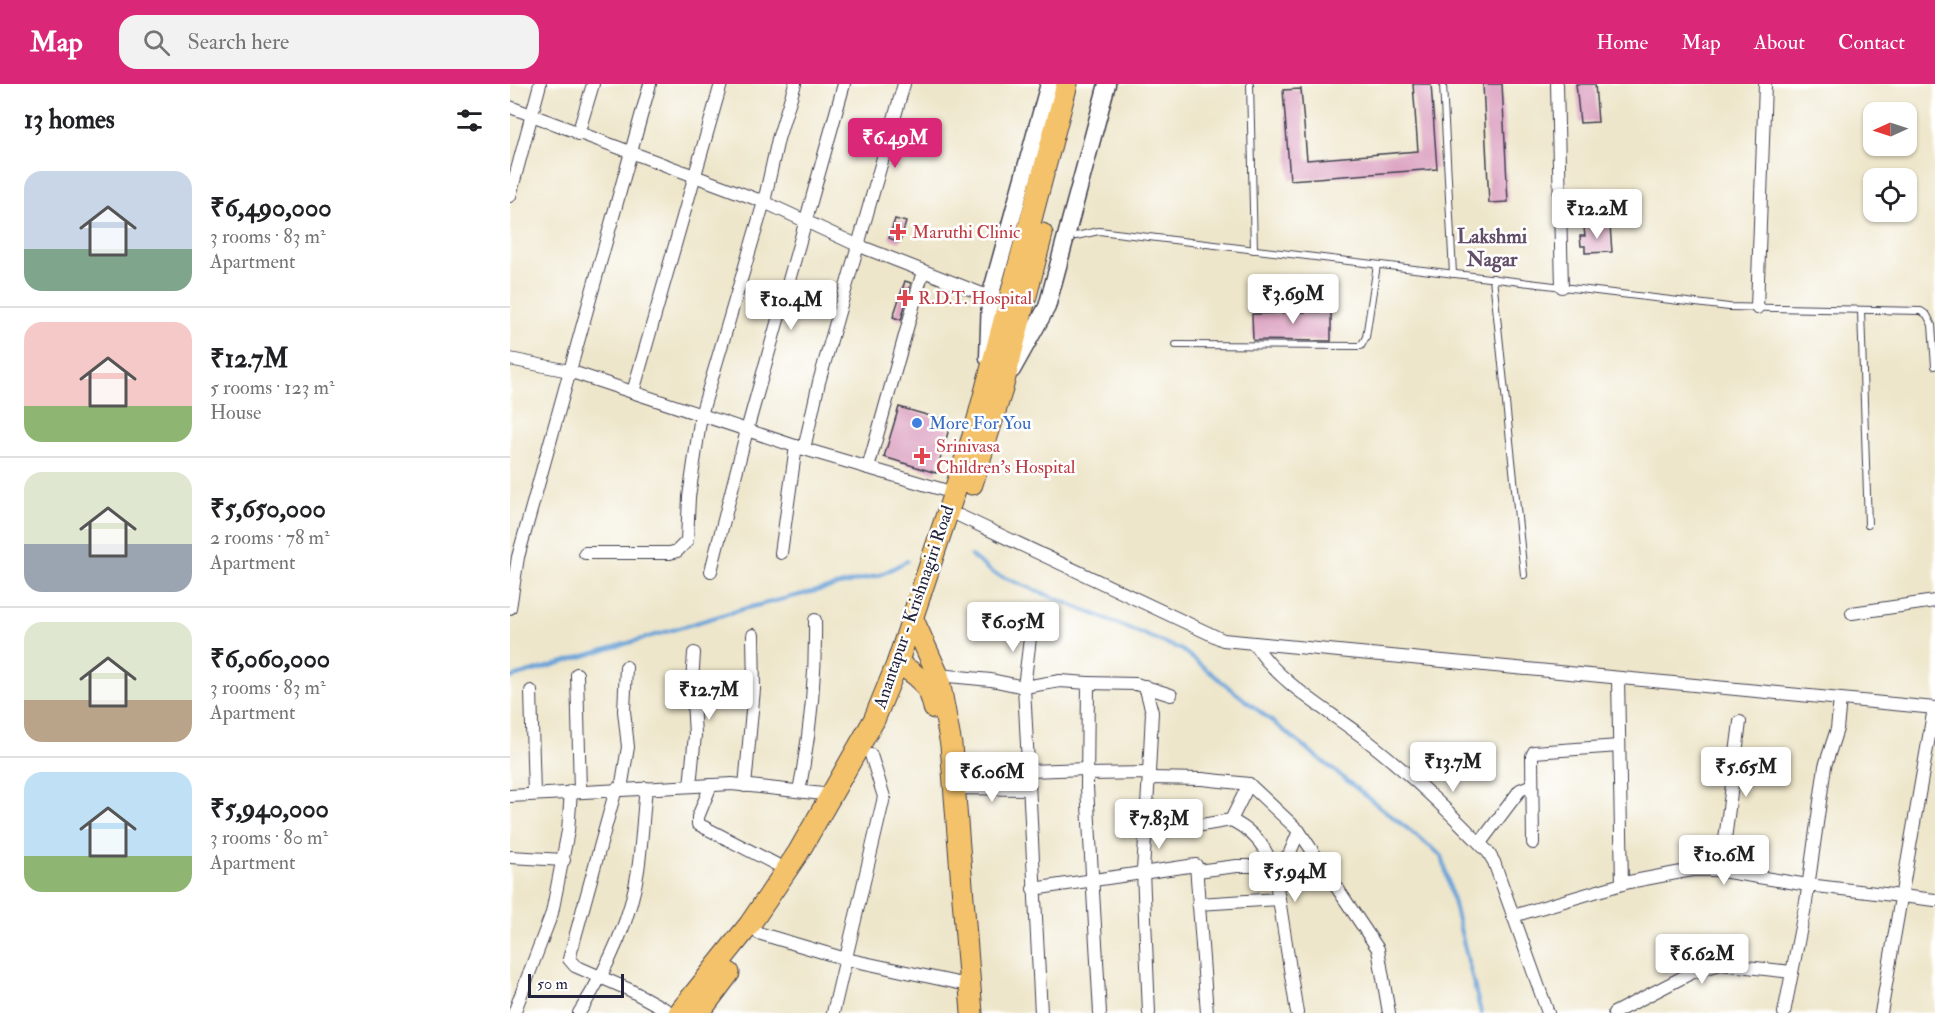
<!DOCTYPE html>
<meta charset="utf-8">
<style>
:root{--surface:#fff;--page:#f2f2f2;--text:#202124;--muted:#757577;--line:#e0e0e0;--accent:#db2777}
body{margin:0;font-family:"IM FELL Double Pica",serif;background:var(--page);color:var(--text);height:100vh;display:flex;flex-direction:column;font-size:22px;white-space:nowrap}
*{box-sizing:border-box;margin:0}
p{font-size:20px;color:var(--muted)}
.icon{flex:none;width:33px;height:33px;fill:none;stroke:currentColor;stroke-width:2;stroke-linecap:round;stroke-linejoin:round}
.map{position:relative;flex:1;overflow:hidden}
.details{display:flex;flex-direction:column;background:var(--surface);width:510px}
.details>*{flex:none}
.needle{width:39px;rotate:267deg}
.fabs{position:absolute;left:1353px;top:18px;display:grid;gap:12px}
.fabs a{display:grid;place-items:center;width:54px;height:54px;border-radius:12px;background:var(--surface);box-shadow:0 2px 4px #0004;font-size:30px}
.scale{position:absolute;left:18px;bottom:15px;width:96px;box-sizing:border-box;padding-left:6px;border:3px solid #22223b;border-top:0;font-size:16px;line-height:21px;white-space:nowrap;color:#22223b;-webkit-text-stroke:4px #fff;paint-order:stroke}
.price{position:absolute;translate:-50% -51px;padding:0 14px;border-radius:6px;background:#fff;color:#222;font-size:20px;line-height:39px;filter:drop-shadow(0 2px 3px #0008)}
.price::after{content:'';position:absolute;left:50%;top:36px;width:18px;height:14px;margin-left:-9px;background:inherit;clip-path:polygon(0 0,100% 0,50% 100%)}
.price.on{background:var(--accent);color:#fff}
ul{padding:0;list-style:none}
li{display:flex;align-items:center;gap:18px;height:150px;padding:0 24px}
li+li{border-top:2px solid var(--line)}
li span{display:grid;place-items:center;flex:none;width:168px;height:120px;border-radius:18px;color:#555}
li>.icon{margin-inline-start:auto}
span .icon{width:72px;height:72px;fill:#fffc;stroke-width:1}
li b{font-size:26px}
h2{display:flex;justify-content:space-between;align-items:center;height:72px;padding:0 24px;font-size:26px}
header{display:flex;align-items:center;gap:36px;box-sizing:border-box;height:84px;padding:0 30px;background:var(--accent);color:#fff}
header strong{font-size:28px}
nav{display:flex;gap:33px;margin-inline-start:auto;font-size:21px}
.search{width:420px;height:54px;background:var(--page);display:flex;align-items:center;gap:15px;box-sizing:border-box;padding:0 21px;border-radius:18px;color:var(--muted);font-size:22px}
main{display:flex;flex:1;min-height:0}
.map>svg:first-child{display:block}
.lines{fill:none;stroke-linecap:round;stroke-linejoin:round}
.stream{stroke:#68a2d8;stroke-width:4}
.building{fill:#da9cbd}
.service-casing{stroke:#413f50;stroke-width:8}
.minor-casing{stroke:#413f50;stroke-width:14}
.tertiary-casing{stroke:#413f50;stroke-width:19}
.trunk-casing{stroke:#413f50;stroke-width:23}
.service{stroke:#fff;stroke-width:6}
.minor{stroke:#fff;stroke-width:12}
.tertiary{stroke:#fff;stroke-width:16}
.trunk{stroke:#f4c26a;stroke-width:21}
.health-dot{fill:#e0444e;stroke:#fff;stroke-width:2}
.shop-dot{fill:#3f7fe0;stroke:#fff;stroke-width:2}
.labels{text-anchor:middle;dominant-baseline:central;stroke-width:5;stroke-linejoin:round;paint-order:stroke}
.health-label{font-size:18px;fill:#be3a42;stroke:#fff;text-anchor:start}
.shop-label{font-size:18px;fill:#366cbe;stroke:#fff;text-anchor:start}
.street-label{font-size:18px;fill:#22223b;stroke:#fff}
.neighbourhood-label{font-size:20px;font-weight:bold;fill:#624d68;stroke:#fff}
</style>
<header>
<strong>Map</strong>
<div class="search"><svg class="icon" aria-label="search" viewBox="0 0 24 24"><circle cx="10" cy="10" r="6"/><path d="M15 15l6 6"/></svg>Search here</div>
<nav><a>Home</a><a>Map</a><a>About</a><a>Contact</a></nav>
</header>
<main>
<section class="details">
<h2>13 homes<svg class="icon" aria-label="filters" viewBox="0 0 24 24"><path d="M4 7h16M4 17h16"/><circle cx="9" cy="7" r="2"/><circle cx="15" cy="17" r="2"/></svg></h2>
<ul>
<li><span style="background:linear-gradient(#c9d6e8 65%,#7fa58c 0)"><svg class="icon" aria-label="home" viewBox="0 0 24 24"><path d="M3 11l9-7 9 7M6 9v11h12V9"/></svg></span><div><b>₹6,490,000</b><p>3 rooms · 83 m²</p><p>Apartment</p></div></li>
<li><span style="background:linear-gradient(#f6c9c9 70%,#8fb573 0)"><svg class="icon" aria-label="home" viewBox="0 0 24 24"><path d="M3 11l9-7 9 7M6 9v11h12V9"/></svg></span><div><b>₹12.7M</b><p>5 rooms · 123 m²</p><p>House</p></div></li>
<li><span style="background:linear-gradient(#dfe7d0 60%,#9aa5b1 0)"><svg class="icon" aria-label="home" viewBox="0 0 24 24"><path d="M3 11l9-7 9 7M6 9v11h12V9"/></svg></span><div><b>₹5,650,000</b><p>2 rooms · 78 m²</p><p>Apartment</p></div></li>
<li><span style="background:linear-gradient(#dfe7d0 65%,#b9a48a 0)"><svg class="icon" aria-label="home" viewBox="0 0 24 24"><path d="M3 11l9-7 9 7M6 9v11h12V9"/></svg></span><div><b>₹6,060,000</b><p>3 rooms · 83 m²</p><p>Apartment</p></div></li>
<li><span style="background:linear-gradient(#bfe0f5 70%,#8fb573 0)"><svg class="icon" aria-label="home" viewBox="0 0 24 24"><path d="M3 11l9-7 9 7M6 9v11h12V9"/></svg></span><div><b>₹5,940,000</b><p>3 rooms · 80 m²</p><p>Apartment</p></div></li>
</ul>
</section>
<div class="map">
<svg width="1425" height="929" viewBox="0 0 1425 929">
<rect width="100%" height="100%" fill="#fff"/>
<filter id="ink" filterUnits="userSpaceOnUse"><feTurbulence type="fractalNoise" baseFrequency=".0167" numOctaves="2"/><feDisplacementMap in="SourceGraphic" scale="12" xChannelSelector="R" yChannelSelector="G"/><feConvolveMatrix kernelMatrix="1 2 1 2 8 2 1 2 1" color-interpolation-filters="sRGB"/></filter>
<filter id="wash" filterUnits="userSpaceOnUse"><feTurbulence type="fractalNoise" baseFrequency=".008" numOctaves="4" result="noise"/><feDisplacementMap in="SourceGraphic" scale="24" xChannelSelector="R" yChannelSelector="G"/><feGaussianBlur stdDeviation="1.35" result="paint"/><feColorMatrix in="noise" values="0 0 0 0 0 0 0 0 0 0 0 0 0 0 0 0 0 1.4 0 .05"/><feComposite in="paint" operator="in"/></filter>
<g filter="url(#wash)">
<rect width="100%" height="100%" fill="#eee6ca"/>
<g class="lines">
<!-- stream -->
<g class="stream">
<polyline points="461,472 483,489 672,566 932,772 971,929"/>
<polyline points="0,594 233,525 370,491 397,477"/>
</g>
</g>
<g id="blocks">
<!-- building -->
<g class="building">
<polygon points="903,0 921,0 927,85 780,96 773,6 791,5 797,76 908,67"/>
<polygon points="973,0 992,0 998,118 979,119"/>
<polygon points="1066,0 1085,0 1088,38 1070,39"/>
<polygon points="385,135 396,138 390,158 379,154"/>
<polygon points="1100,142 1102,168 1075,169 1075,162 1071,162 1070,152 1075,152 1074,144"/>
<polygon points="395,197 401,199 391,236 383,233"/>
<polygon points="773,218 792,218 792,228 821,228 821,257 743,256 742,230 773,229"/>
<polygon points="389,323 441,338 426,389 374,373"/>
<polygon points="505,677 506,697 462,696 462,679"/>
</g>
</g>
</g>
<g filter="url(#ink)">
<use href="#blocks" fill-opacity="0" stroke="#413f50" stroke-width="1.5"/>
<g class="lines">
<!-- service casing -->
<g class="service-casing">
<g id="service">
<polyline points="740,0 744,166"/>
<polyline points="933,0 943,190"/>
<polyline points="557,150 566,152 589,147 1219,223 1411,227 1417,231 1422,241 1425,282"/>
<polyline points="983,194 1014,491"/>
<polyline points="1351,226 1358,441"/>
<polyline points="666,261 851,262 856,253 867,181"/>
</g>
</g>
<!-- minor casing -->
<g class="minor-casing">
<g id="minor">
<polyline points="1047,0 1052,203"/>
<polyline points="0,23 254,118 347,161 480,213"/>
<polyline points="68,50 83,0"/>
<polyline points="0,112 30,0"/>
<polyline points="1247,224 1255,0"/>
<polyline points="0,275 59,287 294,365 444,409"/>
<polyline points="123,308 211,0"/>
<polyline points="294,365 309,298 394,0"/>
<polyline points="358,384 413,187"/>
<polyline points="450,432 713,556 1425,624"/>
<polyline points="75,469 160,469 167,467 177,457 179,413 191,331 254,118 268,55 285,0"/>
<polyline points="271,469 286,362"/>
<polyline points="201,487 237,346 334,0"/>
<polyline points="0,524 8,473 140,0"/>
<polyline points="1342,529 1425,517"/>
<polyline points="522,538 514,603 550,597 578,599 577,703 590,929"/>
<path d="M744,559C766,597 819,627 854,654C899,689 939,727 978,768L984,778L1038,929"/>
<polyline points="67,590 70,707"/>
<polyline points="428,591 481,596 514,603 531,929"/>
<polyline points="1108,595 1112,800"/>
<polyline points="578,599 626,600 661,611"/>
<polyline points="635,602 642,628 639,689"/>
<polyline points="21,607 24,710"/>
<polyline points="518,687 577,685"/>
<polyline points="577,690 639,689 633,787 639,929"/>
<polyline points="639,694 692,695 739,700"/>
<polyline points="201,701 188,733 188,740 277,786"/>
<polyline points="180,702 185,651 182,598 184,569"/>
<polyline points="235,702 244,605 243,551"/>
<polyline points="446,704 518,705"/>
<polyline points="106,705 59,875 65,882 120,906 162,929"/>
<polyline points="111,705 118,663 114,627 116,583"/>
<path d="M289,707C300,651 306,593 305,536"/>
<polyline points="0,712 222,700 322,711"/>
<path d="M721,736C757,754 763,779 769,815"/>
<polyline points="636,740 674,744 721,736 739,700 789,747 868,865 879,929"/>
<polyline points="970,759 1010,706 1022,701"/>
<polyline points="1023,759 1022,672 1024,668 1109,662"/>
<polyline points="0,773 54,776"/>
<polyline points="687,787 727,782 764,782 779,771 789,747"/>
<polyline points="1211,787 1230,638"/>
<polyline points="523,805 686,781 697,929"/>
<polyline points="688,820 769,815 787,929"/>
<polyline points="1003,832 1119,798 1182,786 1205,786 1298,801 1425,816"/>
<polyline points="248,849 336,875 448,899"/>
<polyline points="4,929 42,829 58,747 61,707"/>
<path d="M69,929C96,887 121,836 128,786C132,759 133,731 136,704"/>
<polyline points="323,929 374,713 361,671"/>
<polyline points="1104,929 1181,889 1210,880 1282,888"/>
<polyline points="1274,929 1296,818 1315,682 1327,645 1330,615"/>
<polyline points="1371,929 1424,624"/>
</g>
</g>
<!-- tertiary casing -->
<g class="tertiary-casing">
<g id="tertiary">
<polyline points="478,274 480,213 539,0"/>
<polyline points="502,286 537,223 597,0"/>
</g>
</g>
<!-- trunk casing -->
<g class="trunk-casing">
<g id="trunk">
<polyline points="462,400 492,305 532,150"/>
<polyline points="402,533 428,591 441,661 462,929"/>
<path d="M387,580C407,589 420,601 424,624"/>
<polyline points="169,929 240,840 288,769 364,636 387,580 465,346 557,0"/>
<polyline points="189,929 219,889"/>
</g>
</g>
<!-- service -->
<use href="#service" class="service"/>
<!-- minor -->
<use href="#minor" class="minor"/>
<!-- tertiary -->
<use href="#tertiary" class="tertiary"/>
<!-- trunk -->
<use href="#trunk" class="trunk"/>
</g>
</g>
<!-- markers -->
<g class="health-dot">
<path d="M385 139h6v6h6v6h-6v6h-6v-6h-6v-6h6z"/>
<path d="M392 205h6v6h6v6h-6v6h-6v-6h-6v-6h6z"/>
<path d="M409 363h6v6h6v6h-6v6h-6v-6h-6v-6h6z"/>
</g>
<circle class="shop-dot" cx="407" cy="339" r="6"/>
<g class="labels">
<!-- health labels -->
<g class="health-label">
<text x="402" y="148">Maruthi Clinic</text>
<text x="408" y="214">R.D.T. Hospital</text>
<text x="426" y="362">Srinivasa<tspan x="426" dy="21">Children's Hospital</tspan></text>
</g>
<!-- shop labels -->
<g class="shop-label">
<text x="419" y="339">More For You</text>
</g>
<!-- street labels -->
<g class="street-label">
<text transform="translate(404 523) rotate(-71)">Anantapur - Krishnagiri Road</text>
</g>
<!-- neighbourhood labels -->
<g class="neighbourhood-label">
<text x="982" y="152">Lakshmi<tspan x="982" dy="23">Nagar</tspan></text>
</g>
</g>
</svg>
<div class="fabs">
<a><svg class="needle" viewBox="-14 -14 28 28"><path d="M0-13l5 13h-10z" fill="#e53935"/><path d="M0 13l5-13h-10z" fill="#757577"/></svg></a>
<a><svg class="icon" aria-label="locate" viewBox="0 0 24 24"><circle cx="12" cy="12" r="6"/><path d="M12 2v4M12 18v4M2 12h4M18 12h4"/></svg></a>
</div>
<div class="scale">50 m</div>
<b class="price on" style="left:385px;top:85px">₹6.49M</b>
<b class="price" style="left:1087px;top:156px">₹12.2M</b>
<b class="price" style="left:783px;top:241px">₹3.69M</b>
<b class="price" style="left:281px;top:247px">₹10.4M</b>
<b class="price" style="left:503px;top:569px">₹6.05M</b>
<b class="price" style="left:199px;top:637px">₹12.7M</b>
<b class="price" style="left:943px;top:709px">₹13.7M</b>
<b class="price" style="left:1236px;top:714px">₹5.65M</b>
<b class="price" style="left:482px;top:719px">₹6.06M</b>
<b class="price" style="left:649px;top:766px">₹7.83M</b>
<b class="price" style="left:1214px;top:802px">₹10.6M</b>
<b class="price" style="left:785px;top:819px">₹5.94M</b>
<b class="price" style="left:1192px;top:901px">₹6.62M</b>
</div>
</main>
